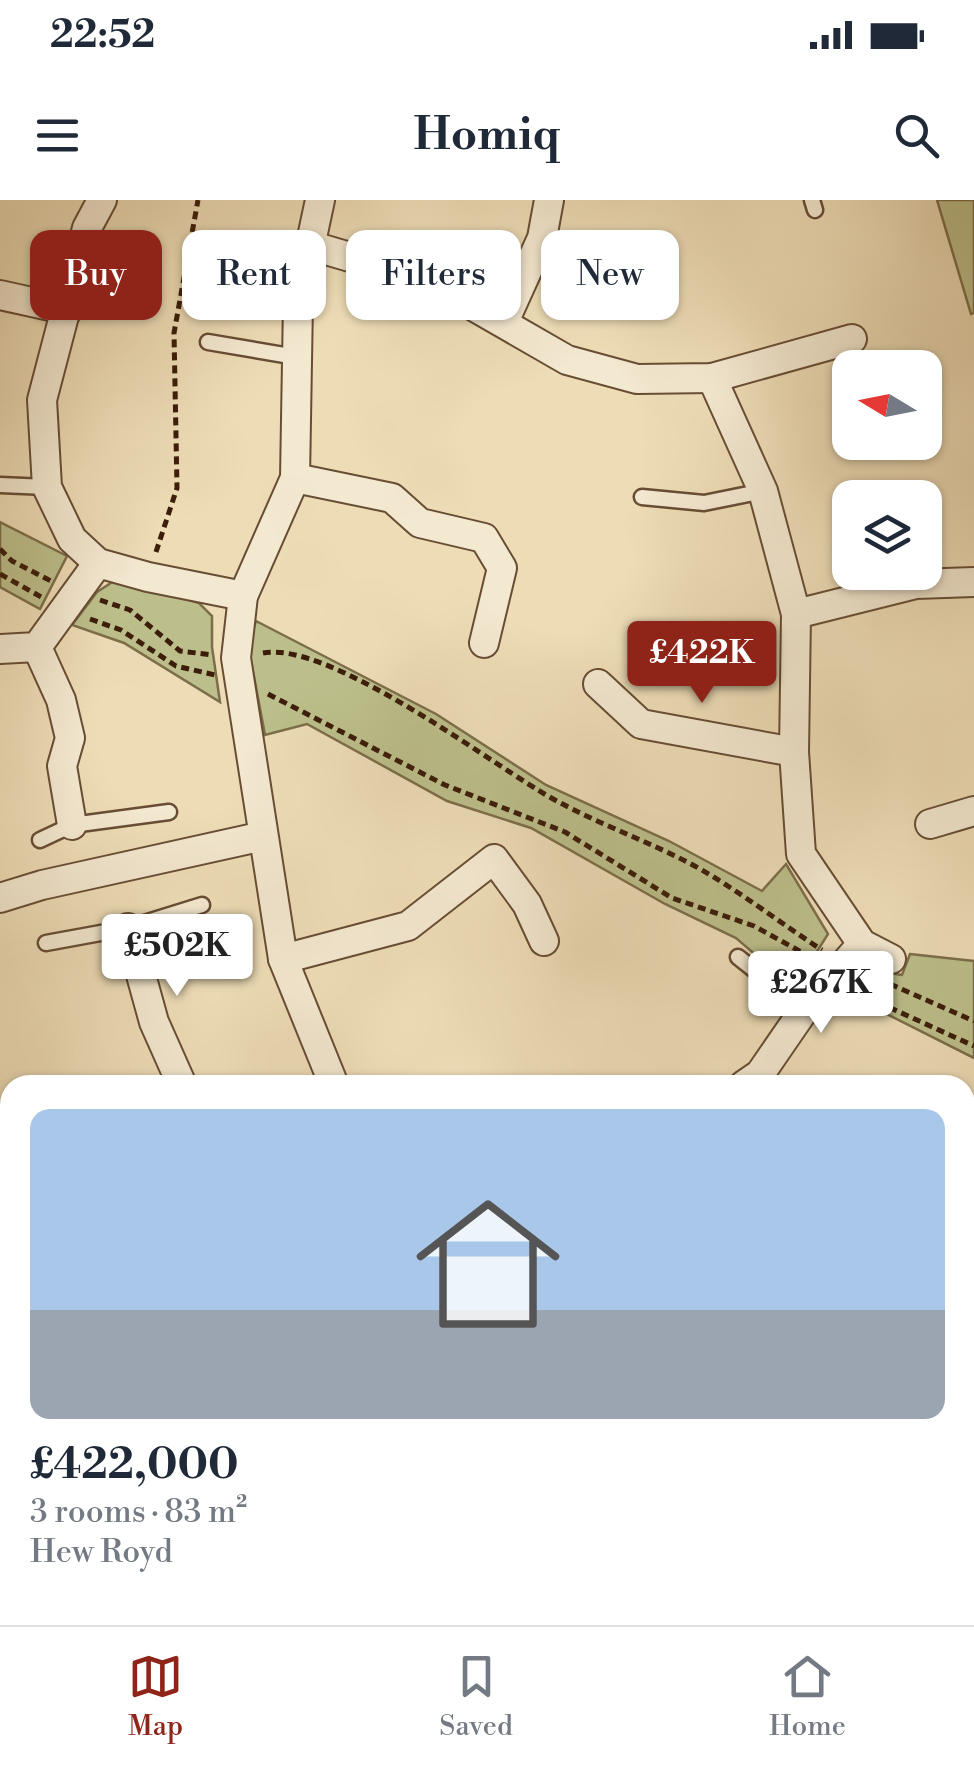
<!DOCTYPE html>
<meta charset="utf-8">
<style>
:root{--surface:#fff;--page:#f6f6f7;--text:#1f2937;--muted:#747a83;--line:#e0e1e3;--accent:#8f2418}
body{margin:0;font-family:"Libre Bodoni",serif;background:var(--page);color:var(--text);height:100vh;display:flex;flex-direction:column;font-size:38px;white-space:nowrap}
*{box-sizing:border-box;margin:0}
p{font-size:32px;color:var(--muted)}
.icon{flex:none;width:55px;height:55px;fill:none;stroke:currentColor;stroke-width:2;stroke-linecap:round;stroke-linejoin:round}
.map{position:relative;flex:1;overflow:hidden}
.panel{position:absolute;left:0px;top:875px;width:975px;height:550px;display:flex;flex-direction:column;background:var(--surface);border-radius:30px 30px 0 0;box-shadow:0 2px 8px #0004}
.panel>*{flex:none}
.top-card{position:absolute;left:30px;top:30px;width:915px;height:90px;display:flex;gap:20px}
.needle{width:65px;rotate:280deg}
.controls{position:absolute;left:832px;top:150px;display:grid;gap:20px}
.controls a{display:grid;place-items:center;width:110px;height:110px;border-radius:20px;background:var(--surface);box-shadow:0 2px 8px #0004;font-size:50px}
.price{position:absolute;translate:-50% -85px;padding:0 22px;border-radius:10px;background:#fff;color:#222;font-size:32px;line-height:65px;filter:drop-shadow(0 2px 5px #0008)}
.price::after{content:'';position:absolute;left:50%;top:60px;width:30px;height:22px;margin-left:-15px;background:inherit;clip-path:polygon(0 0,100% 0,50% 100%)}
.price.active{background:var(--accent);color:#fff}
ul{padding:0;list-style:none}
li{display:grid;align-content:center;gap:20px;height:530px;padding:0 30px}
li+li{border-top:2px solid var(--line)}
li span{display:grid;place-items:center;height:310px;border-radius:20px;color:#555}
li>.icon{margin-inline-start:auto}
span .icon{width:180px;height:180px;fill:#fffc;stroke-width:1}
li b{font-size:42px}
.chip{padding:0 35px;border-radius:20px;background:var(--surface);box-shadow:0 2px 8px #0004;font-size:35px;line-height:90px}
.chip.active{background:var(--accent);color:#fff}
.status{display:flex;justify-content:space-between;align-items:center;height:70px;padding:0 50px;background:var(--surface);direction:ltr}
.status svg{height:28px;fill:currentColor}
header{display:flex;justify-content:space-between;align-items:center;height:130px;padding:0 30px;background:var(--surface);font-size:45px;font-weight:700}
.tab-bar{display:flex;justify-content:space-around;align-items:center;height:140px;border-top:2px solid var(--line);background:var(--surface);font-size:28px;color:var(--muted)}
.tab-bar a{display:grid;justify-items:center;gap:5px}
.tab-bar .active{color:var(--accent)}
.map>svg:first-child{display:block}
.green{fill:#bcbf8b;stroke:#7c6e4a;stroke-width:2.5}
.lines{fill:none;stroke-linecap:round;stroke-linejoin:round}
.lane-casing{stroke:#684d34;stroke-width:19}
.street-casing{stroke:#684d34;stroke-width:32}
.primary-casing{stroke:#3c1d09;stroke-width:48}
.path{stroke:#3c1d09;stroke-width:5;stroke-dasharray:8 5;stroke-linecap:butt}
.lane{stroke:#f3e8d0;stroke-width:14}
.street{stroke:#f3e8d0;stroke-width:28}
.primary{stroke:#eddcb6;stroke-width:42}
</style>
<div class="status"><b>22:52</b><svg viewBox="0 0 49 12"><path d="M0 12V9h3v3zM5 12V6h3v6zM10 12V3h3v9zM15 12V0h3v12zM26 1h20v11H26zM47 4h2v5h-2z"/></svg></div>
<header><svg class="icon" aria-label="menu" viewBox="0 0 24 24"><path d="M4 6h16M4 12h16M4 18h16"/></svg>Homiq<svg class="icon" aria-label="search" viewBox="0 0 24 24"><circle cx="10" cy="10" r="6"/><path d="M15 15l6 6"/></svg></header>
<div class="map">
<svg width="974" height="1425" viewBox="0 0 974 1425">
<rect width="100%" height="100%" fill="#eddcb6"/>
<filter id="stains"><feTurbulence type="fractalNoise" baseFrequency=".002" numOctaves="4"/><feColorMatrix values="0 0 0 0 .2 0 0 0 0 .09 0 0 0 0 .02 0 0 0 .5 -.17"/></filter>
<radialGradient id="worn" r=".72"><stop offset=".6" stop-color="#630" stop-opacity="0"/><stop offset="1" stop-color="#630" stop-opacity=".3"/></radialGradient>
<!-- green -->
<g class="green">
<polygon points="937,0 974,0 974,113 971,114"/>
<polygon points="0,322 67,356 40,409 0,387"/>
<polygon points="117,379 199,403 212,416 212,447 220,502 124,443 72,425 97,392"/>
<polygon points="256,421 436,514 546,585 669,641 762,691 786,664 828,734 794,788 736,738 665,704 531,628 447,601 307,524 265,535 248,445"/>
<path d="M910,754L974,761V858L843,792C866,768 871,771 902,775Z"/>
</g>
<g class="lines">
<!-- lane casing -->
<g class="lane-casing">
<g id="lane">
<polyline points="812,0 815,10"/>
<polyline points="208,142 296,157"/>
<polyline points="0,285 47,287"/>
<polyline points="642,297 704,303 763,291"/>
<polyline points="40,640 72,625 169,612"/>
<polyline points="46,743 128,728 202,705"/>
<polyline points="738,757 804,810"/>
</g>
</g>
<!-- street casing -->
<g class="street-casing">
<g id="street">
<polyline points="102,0 87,28 42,200 47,287 72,339 98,363 148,377 243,396"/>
<polyline points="320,0 298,103 295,278 243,396 236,458 283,759 334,885"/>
<polyline points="309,45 428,80 567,160 637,179 712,178 852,139"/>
<polyline points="0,95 68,110"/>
<polyline points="504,122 542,38 549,0"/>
<polyline points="712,178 763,291 796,414 794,552 801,654 862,744 891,759"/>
<polyline points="295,278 392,298 420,323 484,338 502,368 484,443"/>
<polyline points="796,414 916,384 974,382"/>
<polyline points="37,447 61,500 70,538 62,566 72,625"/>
<polyline points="0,449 37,447 98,363"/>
<polyline points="598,484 641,524 794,552"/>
<polyline points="930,624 974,611"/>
<polyline points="0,698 42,685 263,636"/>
<polyline points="128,728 154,822 182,885"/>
<polyline points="283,759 408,726 494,659 527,704 544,741"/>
<polyline points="744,885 760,874 804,810 862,744"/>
<polyline points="965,934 974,930"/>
<polyline points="0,1005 10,1012"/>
<polyline points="965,1158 974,1153"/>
<polyline points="965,1323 974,1319"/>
<polyline points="391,1415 400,1425"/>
<polyline points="524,1425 525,1425"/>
<polyline points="768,1425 785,1415"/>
</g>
</g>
<!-- primary casing -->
<g class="primary-casing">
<polyline id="primary" points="0,1374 10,1409"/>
</g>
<!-- path -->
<g class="path">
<polyline points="0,349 12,361 53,382"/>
<polyline points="156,352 177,288 174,133 198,0"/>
<polyline points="0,374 43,398"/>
<polyline points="100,400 130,410 180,451 213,455"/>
<polyline points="90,419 121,430 176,466 215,475"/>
<path d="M263,453C327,441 480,555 538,590C589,622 649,640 702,670C743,694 782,724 822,750"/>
<polyline points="268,494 445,585 565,632 672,698 754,726 814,759"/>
<polyline points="890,784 974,821"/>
<polyline points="857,786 884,805 974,846"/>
</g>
<!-- lane -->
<use href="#lane" class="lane"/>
<!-- street -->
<use href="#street" class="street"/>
<!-- primary -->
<use href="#primary" class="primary"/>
</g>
<rect width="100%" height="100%" filter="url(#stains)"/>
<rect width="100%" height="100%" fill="url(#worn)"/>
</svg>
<div class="controls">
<a><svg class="needle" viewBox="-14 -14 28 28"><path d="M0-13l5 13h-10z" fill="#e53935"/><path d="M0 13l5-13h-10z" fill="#747a83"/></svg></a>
<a><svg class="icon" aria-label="layers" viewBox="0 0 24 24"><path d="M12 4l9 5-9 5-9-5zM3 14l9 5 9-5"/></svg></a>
</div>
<b class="price active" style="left:702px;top:506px">£422K</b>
<b class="price" style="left:177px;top:799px">£502K</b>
<b class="price" style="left:821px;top:836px">£267K</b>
<div class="top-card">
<a class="chip active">Buy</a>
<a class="chip">Rent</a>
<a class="chip">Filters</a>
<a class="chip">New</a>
</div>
<section class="panel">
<ul>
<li><span style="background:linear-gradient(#a9c7e8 65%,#9aa5b1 0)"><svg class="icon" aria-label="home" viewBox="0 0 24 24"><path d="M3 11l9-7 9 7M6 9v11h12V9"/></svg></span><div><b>£422,000</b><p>3 rooms · 83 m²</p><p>Hew Royd</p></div></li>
</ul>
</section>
</div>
<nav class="tab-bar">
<a class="active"><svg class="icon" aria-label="map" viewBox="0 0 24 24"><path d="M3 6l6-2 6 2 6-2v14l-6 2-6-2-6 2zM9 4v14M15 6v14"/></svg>Map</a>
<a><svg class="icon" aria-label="saved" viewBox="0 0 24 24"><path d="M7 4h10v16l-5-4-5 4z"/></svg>Saved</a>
<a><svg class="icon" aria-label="home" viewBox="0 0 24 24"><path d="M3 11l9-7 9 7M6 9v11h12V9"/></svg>Home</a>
</nav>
